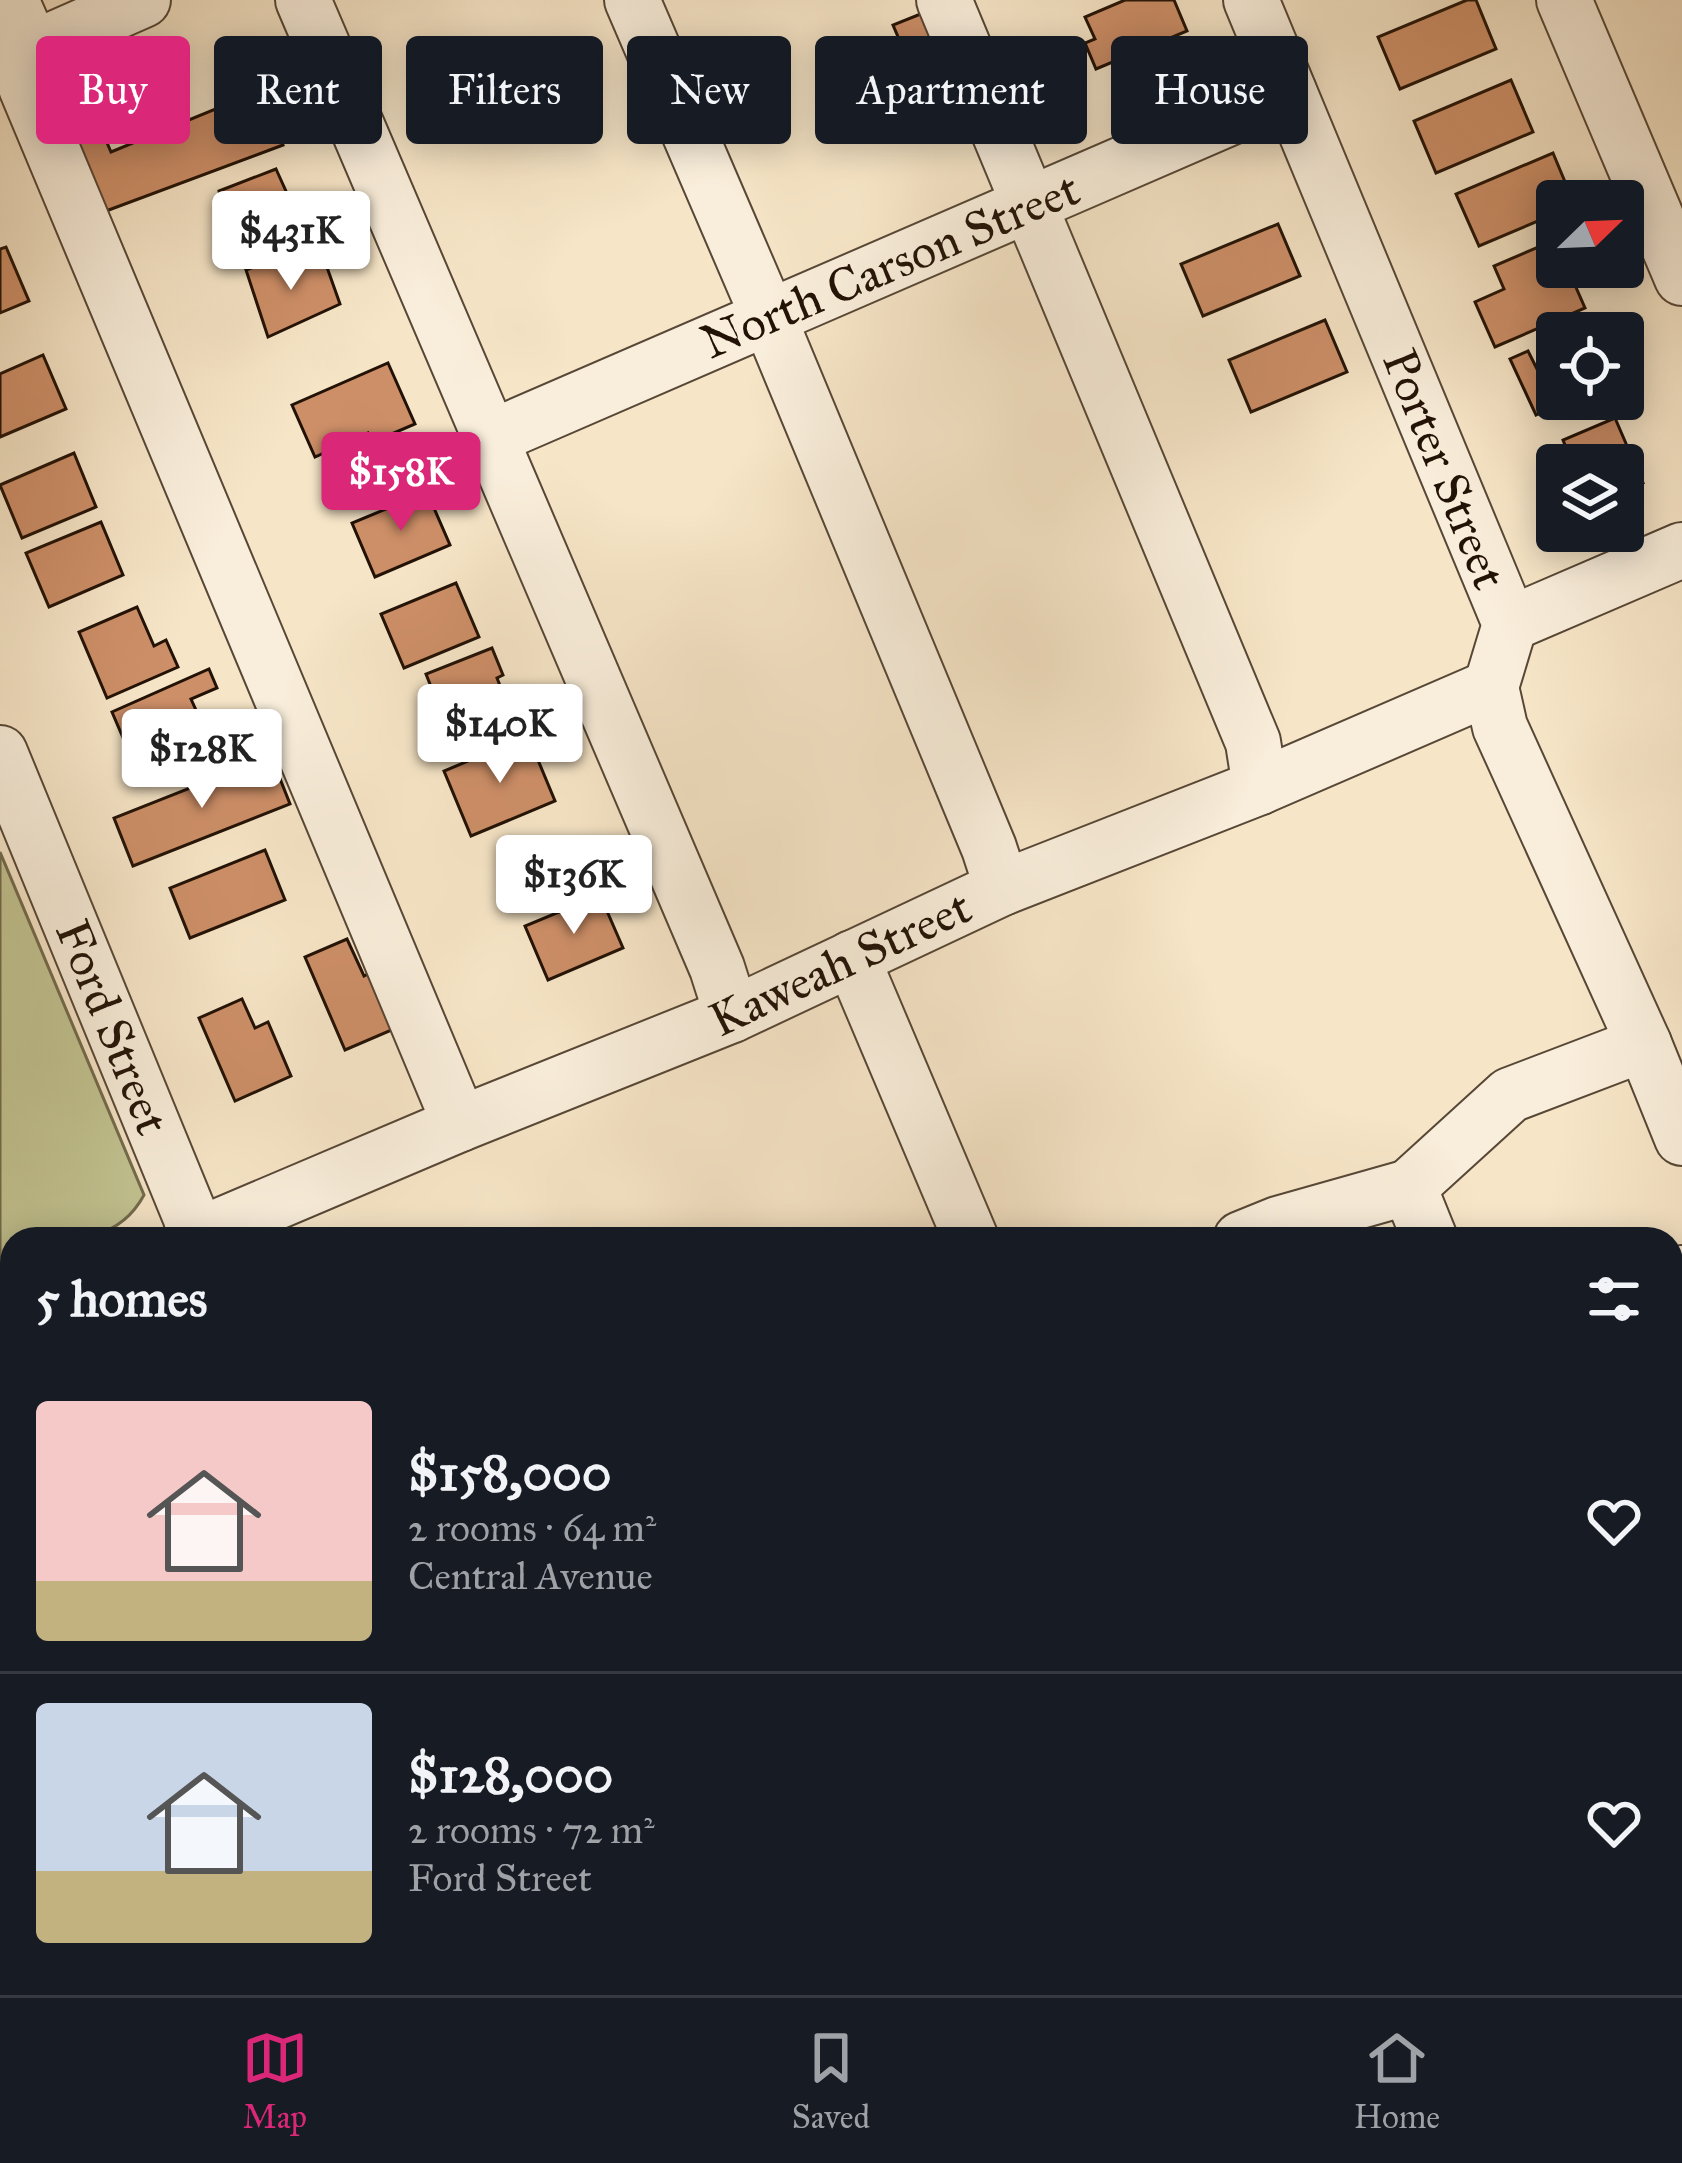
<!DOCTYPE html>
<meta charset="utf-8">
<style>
:root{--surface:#171b24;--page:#20242c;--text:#f1f3f6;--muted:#9ea1a6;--line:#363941;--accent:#db2777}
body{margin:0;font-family:"IM FELL Great Primer",serif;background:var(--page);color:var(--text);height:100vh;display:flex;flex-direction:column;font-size:45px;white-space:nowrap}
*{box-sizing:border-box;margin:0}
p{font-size:39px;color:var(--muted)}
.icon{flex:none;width:66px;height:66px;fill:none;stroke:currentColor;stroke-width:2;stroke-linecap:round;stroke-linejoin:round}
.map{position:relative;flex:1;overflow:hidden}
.details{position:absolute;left:0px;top:1227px;width:1683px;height:768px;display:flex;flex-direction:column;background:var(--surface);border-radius:36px 36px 0 0;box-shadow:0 6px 30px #0003}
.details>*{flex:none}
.banner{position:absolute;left:36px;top:36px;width:1611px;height:108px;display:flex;gap:24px}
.needle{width:78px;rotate:67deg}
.controls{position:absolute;left:1536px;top:180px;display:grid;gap:24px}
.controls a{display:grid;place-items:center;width:108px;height:108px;border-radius:12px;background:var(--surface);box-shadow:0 6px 30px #0003;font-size:60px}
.price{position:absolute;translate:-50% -102px;padding:0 27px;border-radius:12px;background:#fff;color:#222;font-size:39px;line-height:78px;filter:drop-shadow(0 3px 6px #0008)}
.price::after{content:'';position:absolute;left:50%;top:72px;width:36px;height:27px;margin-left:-18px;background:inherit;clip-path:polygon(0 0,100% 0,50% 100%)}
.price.active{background:var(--accent);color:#fff}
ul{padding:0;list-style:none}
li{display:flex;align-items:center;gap:36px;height:300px;padding:0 36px}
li+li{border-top:3px solid var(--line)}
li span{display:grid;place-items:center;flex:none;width:336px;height:240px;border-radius:12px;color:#555}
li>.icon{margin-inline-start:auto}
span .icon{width:144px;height:144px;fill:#fffc;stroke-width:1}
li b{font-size:51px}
h2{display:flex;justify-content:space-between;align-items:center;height:144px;padding:0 36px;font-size:51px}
.chip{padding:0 42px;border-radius:12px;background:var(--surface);box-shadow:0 6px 30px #0003;font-size:42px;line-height:108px}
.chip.active{background:var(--accent);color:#fff}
.menu{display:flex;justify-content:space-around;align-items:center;height:168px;border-top:3px solid var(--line);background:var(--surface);font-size:33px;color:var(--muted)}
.menu a{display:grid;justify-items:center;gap:6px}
.menu .active{color:var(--accent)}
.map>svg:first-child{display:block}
.green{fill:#c2c391;stroke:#726a4c;stroke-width:3}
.building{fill:#cd8f68;stroke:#221206;stroke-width:3}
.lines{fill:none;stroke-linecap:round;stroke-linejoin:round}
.minor-casing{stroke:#574736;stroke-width:58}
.minor{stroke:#f9eedb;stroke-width:54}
.labels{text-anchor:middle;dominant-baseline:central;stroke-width:12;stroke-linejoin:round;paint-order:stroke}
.street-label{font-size:48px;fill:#221206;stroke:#f9eedb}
</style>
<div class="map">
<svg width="1682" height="1995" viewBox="0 0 1682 1995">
<rect width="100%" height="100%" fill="#f6e5c7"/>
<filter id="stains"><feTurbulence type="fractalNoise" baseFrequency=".00167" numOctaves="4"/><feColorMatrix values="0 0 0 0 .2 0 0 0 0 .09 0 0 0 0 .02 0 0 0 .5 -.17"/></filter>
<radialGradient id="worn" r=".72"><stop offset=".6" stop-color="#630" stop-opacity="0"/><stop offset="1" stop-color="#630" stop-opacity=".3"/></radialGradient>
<!-- green -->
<path class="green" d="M0,852L144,1195C116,1247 65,1239 12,1239V1268L0,1273Z"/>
<!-- building -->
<g class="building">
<polygon points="1125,0 1174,0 1187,31 1096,69 1085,43 1095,39 1085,17"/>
<polygon points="1467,0 1476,0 1496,49 1400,89 1378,37"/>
<polygon points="933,9 968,90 928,107 893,25"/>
<polygon points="1511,80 1533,132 1436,173 1414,121"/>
<polygon points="262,90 283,145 98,214 59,126 93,110 111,152"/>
<polygon points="1553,153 1573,201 1557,201 1557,213 1479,246 1456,194"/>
<polygon points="276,169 299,220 230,252 219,191"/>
<polygon points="1278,224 1300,276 1203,316 1181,264"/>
<polygon points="1555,240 1557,267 1567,267 1585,308 1495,347 1475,302 1504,289 1494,266"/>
<polygon points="6,247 29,301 0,313 0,249"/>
<polygon points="323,256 340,304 268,337 246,270 278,258 286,276"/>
<polygon points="1325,320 1347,372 1251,412 1229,360"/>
<polygon points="1528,351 1537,369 1557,360 1557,399 1571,399 1536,415 1510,359"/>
<polygon points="43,355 66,409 0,437 0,374"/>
<polygon points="388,363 415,424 373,442 368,433 315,457 292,405"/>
<polygon points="1615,418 1643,483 1623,492 1623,465 1573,465 1563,440"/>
<polygon points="74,453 96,507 22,538 0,485"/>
<polygon points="427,492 450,545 375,577 352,523"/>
<polygon points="101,522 123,575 49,607 26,553"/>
<polygon points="456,583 479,637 404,668 381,614"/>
<polygon points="137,607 154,646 166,640 178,667 107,698 79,632"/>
<polygon points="492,648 503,675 497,678 513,718 453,742 426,674"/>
<polygon points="209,669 217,688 191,699 210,741 165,761 150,728 124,740 112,712"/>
<polygon points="528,736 555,801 471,836 444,771"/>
<polygon points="271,756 290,804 133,866 114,818"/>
<polygon points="265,850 285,900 190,938 170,888"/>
<polygon points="600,895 623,948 548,980 525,926"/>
<polygon points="347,939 364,976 370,973 394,1029 345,1050 305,957"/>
<polygon points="242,999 255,1028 268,1022 291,1076 235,1101 199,1018"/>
<polygon points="276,1983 381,1983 386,1995 281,1995"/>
</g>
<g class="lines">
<!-- minor casing -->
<g class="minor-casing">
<g id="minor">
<polyline points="11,0 33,50 26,87 460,1124"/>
<polyline points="303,0 717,968 732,1015"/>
<polyline points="632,0 768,316 989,848 1002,888"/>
<polyline points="944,0 1253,742 1260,787"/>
<polyline points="1251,0 1510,624 1491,687 1500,727 1644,1044 1682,1138"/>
<polyline points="1564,0 1682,278"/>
<polyline points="2,62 143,0"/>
<polyline points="490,438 1289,92"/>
<polyline points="1510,624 1682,550"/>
<polyline points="0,753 198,1235"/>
<polyline points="852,958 971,1239"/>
<polyline points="189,1239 460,1124 732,1015 1002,888 1260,787 1491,687"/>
<polyline points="1241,1239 1278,1224 1409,1187"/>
<polyline points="1430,1239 1409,1187 1510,1095 1644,1044"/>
<polyline points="1671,1278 1682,1273"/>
<polyline points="0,1316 12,1312"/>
<polyline points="1671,1748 1682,1743"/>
<polyline points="195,1983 201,1995"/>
<polyline points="595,1983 600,1995"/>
<polyline points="942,1983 947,1995"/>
<polyline points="1023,1983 1028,1995"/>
<polyline points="1292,1983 1297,1995"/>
<polyline points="1369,1983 1374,1995"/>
<polyline points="1655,1983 1660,1995"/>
<polyline points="7,1995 30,1983"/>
</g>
</g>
<!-- minor -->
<use href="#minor" class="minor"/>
</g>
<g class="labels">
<!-- street labels -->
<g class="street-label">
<text transform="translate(890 265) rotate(-23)">North Carson Street</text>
<text transform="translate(1445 469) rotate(68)">Porter Street</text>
<text transform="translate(840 963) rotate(-25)">Kaweah Street</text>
<text transform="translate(113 1027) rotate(68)">Ford Street</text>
</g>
</g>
<rect width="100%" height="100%" filter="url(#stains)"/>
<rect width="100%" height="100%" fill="url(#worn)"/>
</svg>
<div class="controls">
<a><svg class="needle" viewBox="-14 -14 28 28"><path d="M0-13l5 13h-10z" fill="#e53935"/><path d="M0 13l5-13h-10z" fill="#9ea1a6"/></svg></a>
<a><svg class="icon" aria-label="locate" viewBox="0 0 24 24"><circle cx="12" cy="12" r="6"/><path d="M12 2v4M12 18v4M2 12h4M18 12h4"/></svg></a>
<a><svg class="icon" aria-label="layers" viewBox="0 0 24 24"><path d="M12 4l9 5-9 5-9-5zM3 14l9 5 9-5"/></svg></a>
</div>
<b class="price" style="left:291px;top:293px">$431K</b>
<b class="price active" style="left:401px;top:534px">$158K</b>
<b class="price" style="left:500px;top:786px">$140K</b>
<b class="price" style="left:202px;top:811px">$128K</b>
<b class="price" style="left:574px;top:937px">$136K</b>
<div class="banner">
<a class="chip active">Buy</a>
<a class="chip">Rent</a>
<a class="chip">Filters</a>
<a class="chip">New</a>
<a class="chip">Apartment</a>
<a class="chip">House</a>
</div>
<section class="details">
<h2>5 homes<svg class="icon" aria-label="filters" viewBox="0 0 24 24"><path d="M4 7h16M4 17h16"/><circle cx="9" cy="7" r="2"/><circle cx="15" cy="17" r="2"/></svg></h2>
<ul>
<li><span style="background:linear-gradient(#f6c9c9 75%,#c2b280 0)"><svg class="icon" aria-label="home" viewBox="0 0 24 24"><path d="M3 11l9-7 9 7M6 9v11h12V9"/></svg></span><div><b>$158,000</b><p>2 rooms · 64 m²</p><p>Central Avenue</p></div><svg class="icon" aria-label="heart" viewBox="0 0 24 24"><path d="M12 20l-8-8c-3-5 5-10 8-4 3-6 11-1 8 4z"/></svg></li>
<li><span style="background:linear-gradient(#c9d6e8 70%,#c2b280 0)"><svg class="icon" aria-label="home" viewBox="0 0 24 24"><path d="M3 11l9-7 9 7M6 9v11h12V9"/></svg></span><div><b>$128,000</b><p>2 rooms · 72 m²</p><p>Ford Street</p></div><svg class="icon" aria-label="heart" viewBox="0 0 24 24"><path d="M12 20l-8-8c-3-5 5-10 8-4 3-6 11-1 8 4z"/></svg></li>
</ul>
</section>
</div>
<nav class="menu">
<a class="active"><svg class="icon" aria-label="map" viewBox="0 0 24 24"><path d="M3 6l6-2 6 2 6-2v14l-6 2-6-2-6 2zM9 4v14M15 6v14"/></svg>Map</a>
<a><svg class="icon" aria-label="saved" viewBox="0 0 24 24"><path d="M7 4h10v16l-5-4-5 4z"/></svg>Saved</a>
<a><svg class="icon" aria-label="home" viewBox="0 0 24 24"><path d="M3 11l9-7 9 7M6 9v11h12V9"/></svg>Home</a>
</nav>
